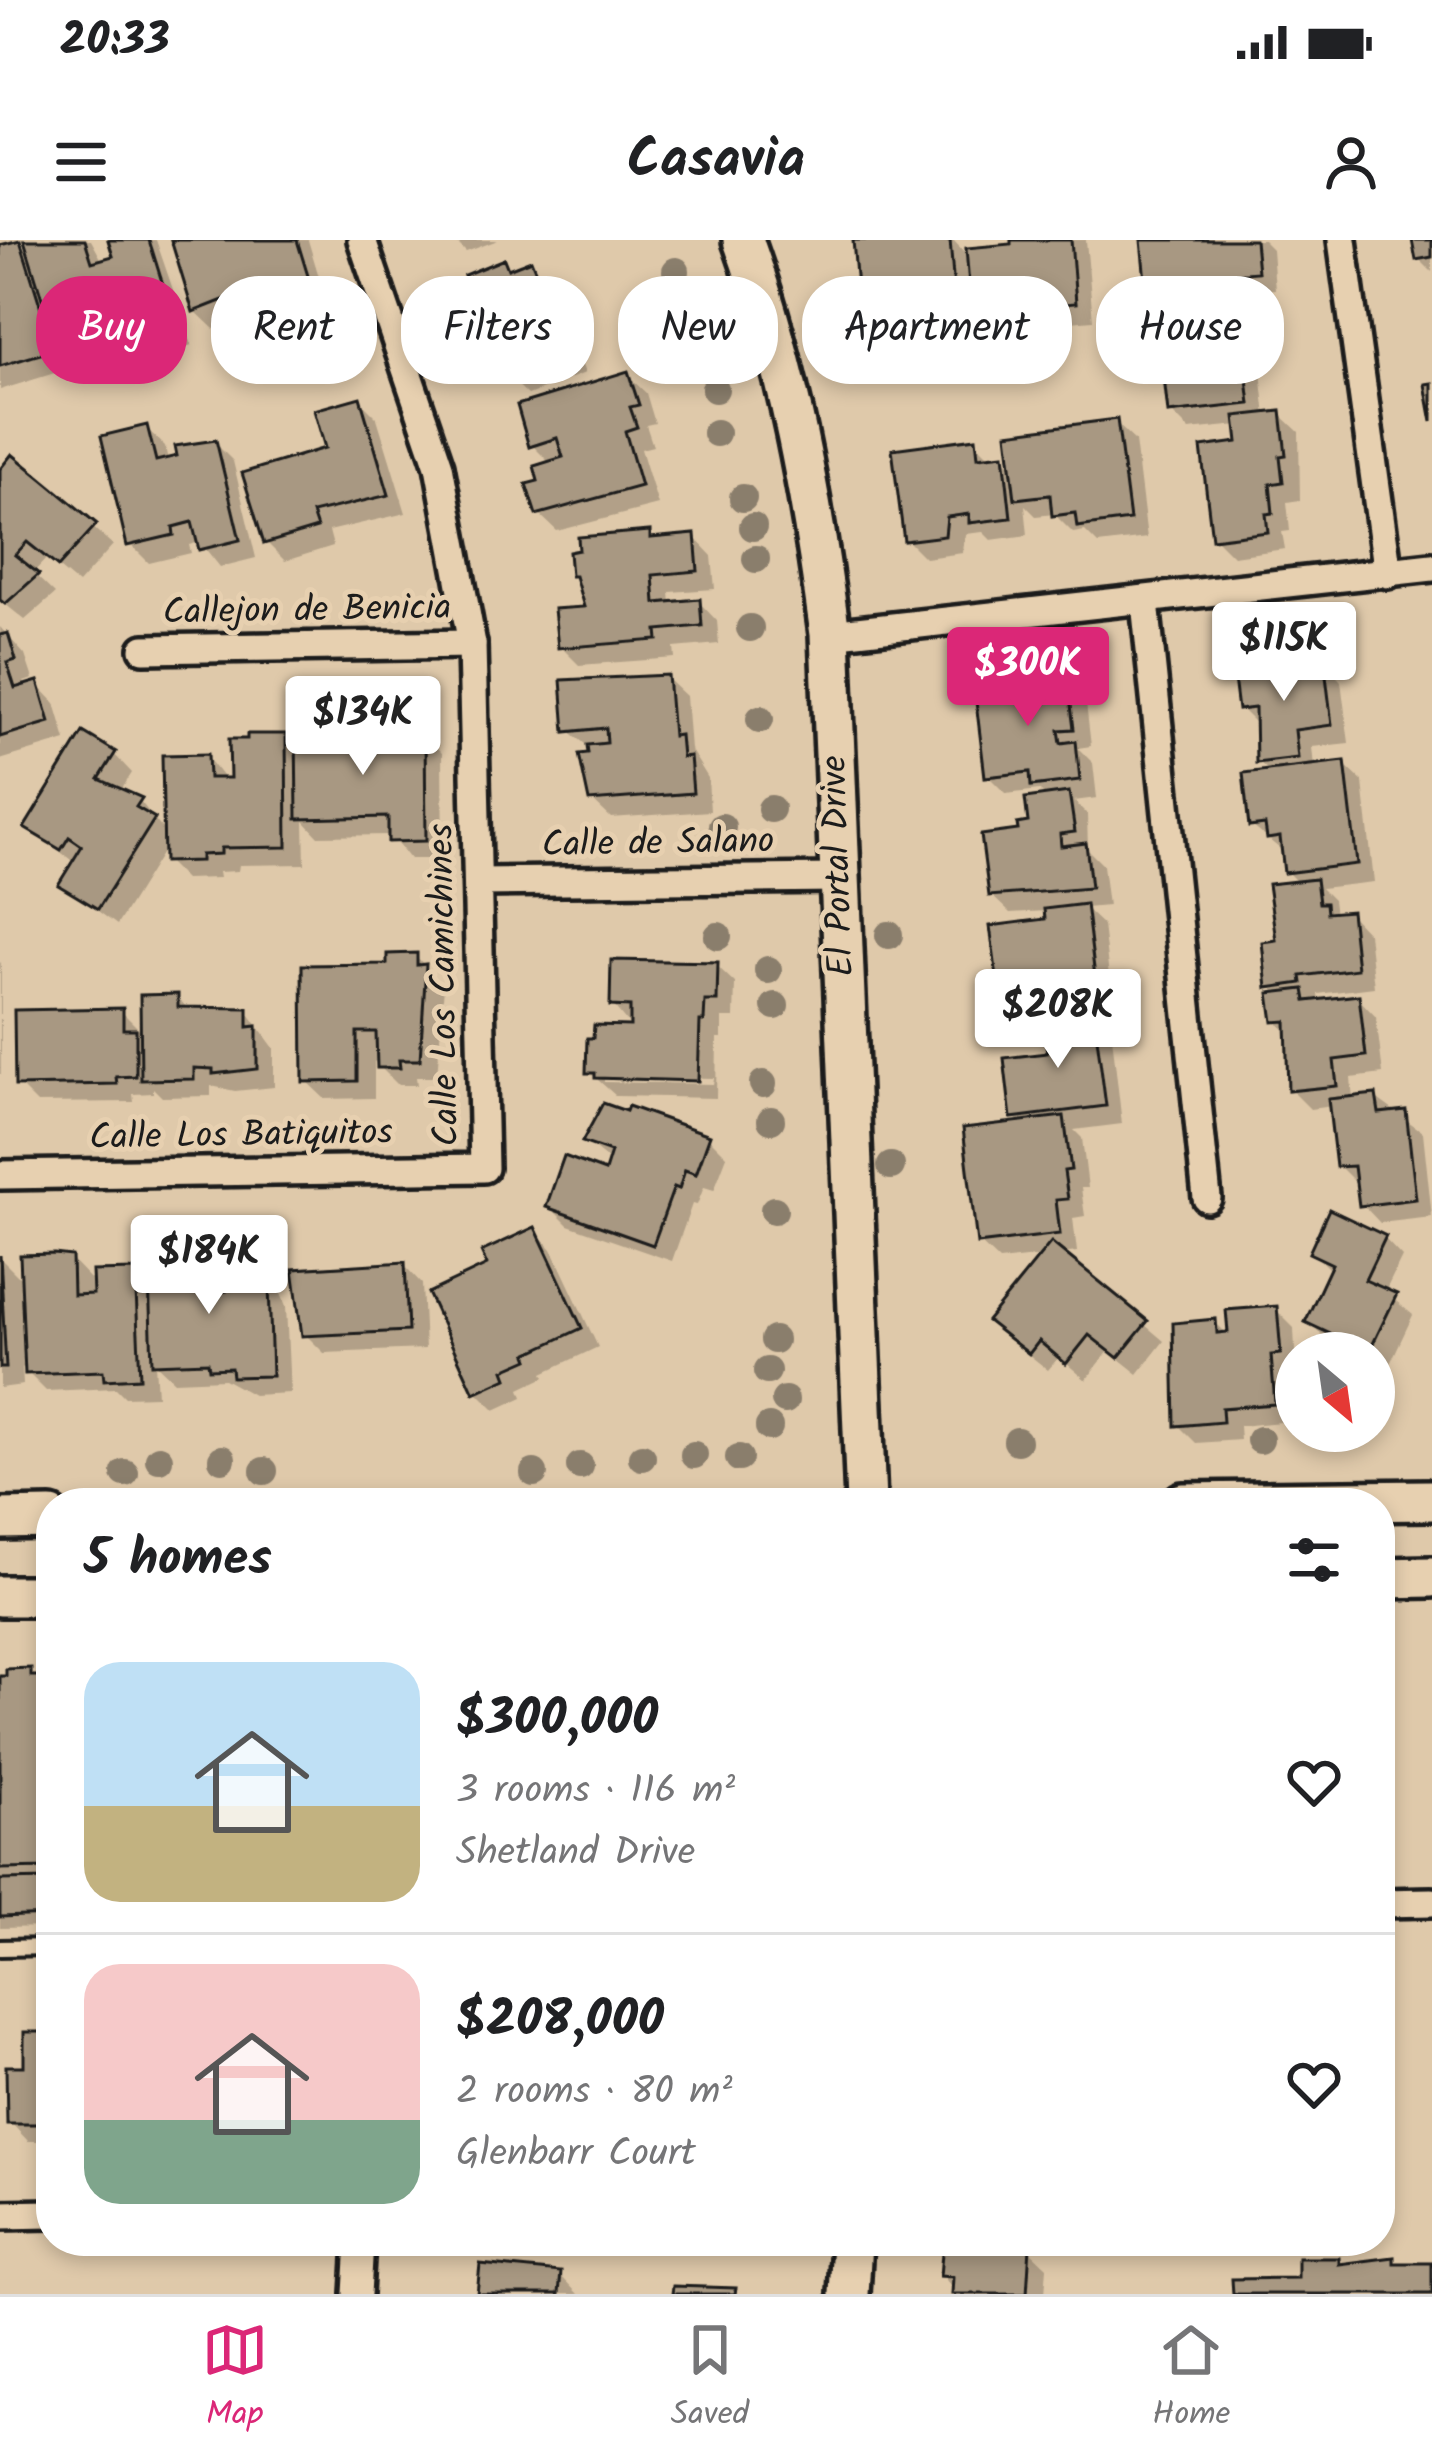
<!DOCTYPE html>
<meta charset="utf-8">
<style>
:root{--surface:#fff;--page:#f2f2f2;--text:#202124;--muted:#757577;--line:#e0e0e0;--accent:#db2777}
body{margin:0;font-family:Kalam,sans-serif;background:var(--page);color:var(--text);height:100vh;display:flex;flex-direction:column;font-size:45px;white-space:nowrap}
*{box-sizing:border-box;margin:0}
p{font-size:39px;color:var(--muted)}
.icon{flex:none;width:66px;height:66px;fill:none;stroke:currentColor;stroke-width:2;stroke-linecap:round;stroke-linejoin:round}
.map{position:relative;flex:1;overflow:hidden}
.side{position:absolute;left:36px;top:1248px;width:1359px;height:768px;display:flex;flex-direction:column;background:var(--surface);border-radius:48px;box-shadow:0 6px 18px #0003}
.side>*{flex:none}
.top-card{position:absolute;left:36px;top:36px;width:1362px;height:108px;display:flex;gap:24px}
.needle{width:78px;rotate:151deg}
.tools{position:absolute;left:1275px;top:1092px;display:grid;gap:24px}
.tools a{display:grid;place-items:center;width:120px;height:120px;border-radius:50%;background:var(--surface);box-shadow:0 6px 18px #0003;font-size:60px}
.price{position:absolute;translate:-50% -102px;padding:0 27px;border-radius:12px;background:#fff;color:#222;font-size:39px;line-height:78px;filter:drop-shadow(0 3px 6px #0008)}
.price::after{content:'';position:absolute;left:50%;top:72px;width:36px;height:27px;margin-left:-18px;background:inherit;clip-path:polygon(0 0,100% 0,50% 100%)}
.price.selected{background:var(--accent);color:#fff}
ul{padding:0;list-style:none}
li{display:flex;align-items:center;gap:36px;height:300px;padding:0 48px}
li+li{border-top:3px solid var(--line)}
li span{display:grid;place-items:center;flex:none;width:336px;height:240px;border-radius:36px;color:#555}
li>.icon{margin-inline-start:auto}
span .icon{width:144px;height:144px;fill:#fffc;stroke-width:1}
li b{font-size:51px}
h2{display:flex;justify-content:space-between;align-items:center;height:144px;padding:0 48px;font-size:51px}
.chip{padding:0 42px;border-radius:48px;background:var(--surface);box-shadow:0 6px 18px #0003;font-size:42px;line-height:108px}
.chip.selected{background:var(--accent);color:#fff}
.status{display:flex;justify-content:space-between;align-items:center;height:84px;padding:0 60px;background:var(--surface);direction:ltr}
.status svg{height:33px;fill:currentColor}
header{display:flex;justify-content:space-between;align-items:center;height:156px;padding:0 48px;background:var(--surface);font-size:54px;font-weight:600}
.tabs{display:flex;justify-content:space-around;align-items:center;height:168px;border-top:3px solid var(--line);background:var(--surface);font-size:33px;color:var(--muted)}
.tabs a{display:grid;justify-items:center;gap:6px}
.tabs .selected{color:var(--accent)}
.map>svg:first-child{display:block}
.shadow{fill:#0003;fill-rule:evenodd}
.building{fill:#a89882;stroke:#1c1c1c;stroke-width:3}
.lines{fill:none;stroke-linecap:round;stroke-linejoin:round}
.lane-casing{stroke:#1c1c1c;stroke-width:22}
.street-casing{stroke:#1c1c1c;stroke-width:36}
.secondary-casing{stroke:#1c1c1c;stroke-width:48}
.lane{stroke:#e7d0b0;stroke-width:14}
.street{stroke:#e7d0b0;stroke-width:27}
.secondary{stroke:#e7d0b0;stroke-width:39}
.tree{fill:#8a7e6c}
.labels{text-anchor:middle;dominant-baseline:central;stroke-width:10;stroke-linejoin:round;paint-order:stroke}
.street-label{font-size:36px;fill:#1c1c1c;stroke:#e7d0b0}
</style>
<div class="status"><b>20:33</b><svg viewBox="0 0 49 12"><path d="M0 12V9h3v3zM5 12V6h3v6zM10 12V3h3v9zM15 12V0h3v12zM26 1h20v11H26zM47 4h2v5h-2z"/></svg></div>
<header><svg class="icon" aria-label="menu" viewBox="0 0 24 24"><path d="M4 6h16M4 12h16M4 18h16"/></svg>Casavia<svg class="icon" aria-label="person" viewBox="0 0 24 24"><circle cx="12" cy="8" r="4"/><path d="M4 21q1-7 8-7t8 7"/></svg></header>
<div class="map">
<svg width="1432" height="2054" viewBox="0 0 1432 2054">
<rect width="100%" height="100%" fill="#dfc9aa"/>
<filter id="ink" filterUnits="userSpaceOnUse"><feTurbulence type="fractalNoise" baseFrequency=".00833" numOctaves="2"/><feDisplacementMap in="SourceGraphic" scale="24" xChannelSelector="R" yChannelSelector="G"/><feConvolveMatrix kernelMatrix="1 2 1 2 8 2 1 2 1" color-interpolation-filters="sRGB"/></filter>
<g filter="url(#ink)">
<!-- shadow -->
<g class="shadow">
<polygon points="27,0 91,0 103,22 116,18 111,0 156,0 192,105 161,114 153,107 138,112 131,105 78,124 65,111 71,128 0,150 0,8 19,2 32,15"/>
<polygon points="177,0 308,0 328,67 298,77 290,69 274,74 268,68 214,89 195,71"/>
<polygon points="454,0 498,0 466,12"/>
<polygon points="856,0 953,0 969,17 1014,7 1014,0 1086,0 1093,80 992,89 971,68 972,81 880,89 862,70"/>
<polygon points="1144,0 1263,0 1272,9 1275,49 1166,58 1148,40"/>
<polygon points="1415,0 1432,0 1432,32 1419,19"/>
<polygon points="503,22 512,31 530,24 549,42 585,133 528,155 509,137"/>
<polygon points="1262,58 1281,76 1285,111 1259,114 1266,176 1280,174 1299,192 1300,260 1287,262 1290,291 1282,292 1285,309 1233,316 1214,297 1242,205 1239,185 1189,190 1171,172"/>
<polygon points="627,135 646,153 655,183 646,185 653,206 641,209 658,265 557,291 538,273 551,224 532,205"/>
<polygon points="359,160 377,178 406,273 329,291 333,306 285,321 266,302"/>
<polygon points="1116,183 1135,201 1147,298 1098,304 1085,291 1073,293 1054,274 1036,276 1025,265 1028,295 991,300 983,292 965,294 963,313 925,318 907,300 975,202 991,218 1003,217 1014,228"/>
<polygon points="146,188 165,206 168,221 215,203 233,221 256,318 220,327 200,302 189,305 191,313 149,323 130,304"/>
<polygon points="12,218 113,305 78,344 47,318 33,333 55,354 25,380 0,360 0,233"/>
<polygon points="648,294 655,300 694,297 712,316 715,349 670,352 671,364 699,362 717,381 719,404 674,408 675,418 579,425 561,407"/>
<polygon points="0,387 25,415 33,439 24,442 26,447 37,444 55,463 66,500 0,520"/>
<polygon points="1323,422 1341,441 1349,503 1312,507 1314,527 1344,524 1363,542 1374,642 1321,648 1333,660 1335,676 1350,674 1368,693 1374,747 1318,754 1319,763 1358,758 1376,777 1383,834 1351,838 1353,859 1375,857 1423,892 1432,977 1380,983 1362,964 1359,946 1339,926 1332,866 1310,869 1291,850 1291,797 1276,781 1279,755 1270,746 1299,644 1287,632 1285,613 1252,586 1270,532 1259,522 1258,486 1241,469"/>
<polygon points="1066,436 1085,455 1091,506 1078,508 1093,523 1097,558 1074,561 1087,574 1088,610 1103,625 1108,666 1085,668 1103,685 1114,779 1096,781 1112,796 1122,884 1074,890 1082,898 1088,948 1081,948 1085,976 1073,978 1077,1012 1061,1014 1164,1101 1138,1134 1109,1111 1086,1140 1059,1117 1048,1130 1009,1099 1044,1016 999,1021 980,1003 1022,884 1014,877 1063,782 1047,759 1019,762 1001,744 1048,682 1047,671 1010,673 991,655 1021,593 1047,558 1039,550 1006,554 988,536"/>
<polygon points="667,438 686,456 690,509 708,538 710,571 611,578 592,560 590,508 568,490"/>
<polygon points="338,489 344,495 423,494 442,513 443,619 410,619 391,595 318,596 304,581 305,624 239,625 238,631 218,632 219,638 185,639 167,621 166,606 117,685 61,644 75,623 28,587 114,514 132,533 120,552 140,561 166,594 207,517 226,541 285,497 299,511"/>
<polygon points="416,716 444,746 437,837 416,837 417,845 398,845 374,821 374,858 325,859 306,841 390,727"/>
<polygon points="0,722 1,723 1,834 0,834"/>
<path d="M716,725L735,743L734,778H722V798H717L716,858L616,856L589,832L633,789L613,765ZM604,836L714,838L713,844L604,842Z"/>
<polygon points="177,757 189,770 247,771 274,808 274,847 235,851 211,846 211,856 162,857 153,848 153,853 133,854 134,862 37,863 18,844 121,771 143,793"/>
<polygon points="708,897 727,916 714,950 704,947 697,965 692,964 672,1021 568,985 549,966 607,934 611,922 585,901"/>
<polygon points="534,990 552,1009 598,1107 543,1133 545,1137 520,1149 523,1157 495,1170 477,1152 491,1027"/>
<polygon points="1384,998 1402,1017 1385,1052 1413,1075 1388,1128 1374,1121 1374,1113 1356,1113 1326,1099 1308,1081 1331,1031 1312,1012"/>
<polygon points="0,1018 24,1042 71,1019 95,1044 134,1033 152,1051 196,1018 215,1036 216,1055 229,1054 260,1029 279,1048 286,1066 290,1153 253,1155 224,1139 174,1141 155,1123 157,1156 125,1157 116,1148 46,1151 22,1127 23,1145 0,1148"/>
<polygon points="404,1025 422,1044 425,1109 324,1113 305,1094"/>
<polygon points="1276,1070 1294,1088 1296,1132 1288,1132 1292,1181 1239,1186 1240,1200 1196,1203 1178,1185 1215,1082 1232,1099"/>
<polygon points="30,1431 38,1439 51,1439 51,1687 0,1688 0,1643 4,1643 0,1639 0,1439"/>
<polygon points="27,1795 51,1795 51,1901 28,1901 10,1882 27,1829"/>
<polygon points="1028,2009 1047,2027 1045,2054 955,2054 943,2035"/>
<polygon points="560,2035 578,2054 480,2054"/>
</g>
<!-- building -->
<g class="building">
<polygon points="20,0 54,110 0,126 0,5"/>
<polygon points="24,0 85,0 92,22 113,16 108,0 149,0 176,87 140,98 137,89 116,95 114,87 57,107"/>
<polygon points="171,0 297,0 312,49 277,60 274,50 253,57 251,49 193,72"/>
<polygon points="853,0 950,0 955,63 859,72"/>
<polygon points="1011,0 1071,0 1076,63 971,72 966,8 1011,4"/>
<polygon points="1141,0 1255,0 1258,32 1145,41"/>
<polygon points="1412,0 1432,0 1432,17 1416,20"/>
<polygon points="504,19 508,29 531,20 569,114 507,139 464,35"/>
<polygon points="1264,55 1268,93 1242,96 1250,164 1168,173 1156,67"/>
<polygon points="628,131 639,165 630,167 637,187 625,191 641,246 536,275 526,244 538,241 534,226 563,217 557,198 529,207 517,165"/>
<polygon points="1432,143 1432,182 1425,144"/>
<polygon points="360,157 389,255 312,273 317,288 264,304 242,233 325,208 314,170"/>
<polygon points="1281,171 1286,215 1280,216 1283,242 1270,244 1273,273 1266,274 1268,292 1212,299 1201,207 1238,202 1235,176"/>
<polygon points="1117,179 1130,280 1077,287 1075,273 1052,276 1050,255 1015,259 1007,193"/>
<polygon points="147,185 156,221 177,216 175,206 216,200 240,300 199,310 192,282 173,287 174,295 127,306 101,196"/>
<polygon points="976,198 978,217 1004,214 1011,278 969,283 969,274 947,277 945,296 904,301 892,209"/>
<polygon points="12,214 97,284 58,327 27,302 15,315 39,334 5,364 0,360 0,229"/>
<polygon points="650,291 650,298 695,294 698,331 653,335 655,363 700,359 702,386 657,390 658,400 558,408 554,369 584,367 575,336 571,336 569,312 579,310 578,297"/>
<polygon points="8,393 16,420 7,423 15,448 38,441 50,482 0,497 0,395"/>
<polygon points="1324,419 1332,485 1295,490 1298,518 1256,523 1255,468 1238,470 1233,430"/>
<polygon points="1067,433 1074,489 1059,490 1061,503 1076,501 1080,540 1031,546 1030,532 985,537 974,445"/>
<polygon points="668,435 673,496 680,495 682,517 690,516 693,553 589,561 579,514 588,513 587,505 607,503 606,488 565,492 561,440"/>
<polygon points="339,486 339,492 425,491 426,601 388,602 388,577 297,579 296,487"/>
<polygon points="83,492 116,512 99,539 142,558 136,567 155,578 98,669 58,645 82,606 69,597 61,610 24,588"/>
<polygon points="247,494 286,494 287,607 221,608 221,614 201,615 201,621 164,622 162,515 208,514 209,538 230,538 229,499 247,499"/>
<polygon points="1345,521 1357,624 1284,633 1280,597 1267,599 1265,585 1249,587 1243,533"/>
<polygon points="1069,552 1075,592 1060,594 1061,606 1086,603 1091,648 989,656 981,595 1018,590 1017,584 1028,582 1025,558"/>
<polygon points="1316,639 1319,663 1326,663 1327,673 1351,671 1357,729 1301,736 1302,743 1267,748 1262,702 1276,700 1268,644"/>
<polygon points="1086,664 1098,761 1045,768 1041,740 998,745 990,686 1045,679 1044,669"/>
<polygon points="417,713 417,725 426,724 420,820 399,820 400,828 377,828 376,792 357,792 357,841 303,842 302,725 387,724 387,714"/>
<polygon points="611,720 718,722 717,761 705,761 704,781 700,781 698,841 595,838 595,833 586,833 587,798 593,798 594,785 630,786 630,767 610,766"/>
<polygon points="1304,749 1306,761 1359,755 1366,816 1334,820 1337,846 1288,851 1286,781 1273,782 1269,753"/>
<polygon points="178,754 178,767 248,768 248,787 257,786 257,829 213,834 213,829 194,828 194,839 141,840 140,755"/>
<polygon points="123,768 123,789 136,789 136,836 116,837 117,844 15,846 14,770"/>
<polygon points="1094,775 1106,866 1011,878 1004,818 1047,813 1043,781"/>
<polygon points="1376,854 1379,873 1406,870 1416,959 1359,966 1354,926 1336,927 1328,859"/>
<polygon points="603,863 626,871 628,866 710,895 696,934 685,930 679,949 674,947 653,1005 546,967 564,916 605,931 611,912 582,902"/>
<polygon points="1064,876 1071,930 1064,931 1068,959 1056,960 1060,994 977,1004 963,888"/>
<polygon points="1329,969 1386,996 1365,1040 1397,1054 1369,1112 1305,1082 1332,1024 1309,1013"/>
<polygon points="535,987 582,1088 527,1114 529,1119 504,1130 507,1138 474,1153 428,1053 487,1025 481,1012"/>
<polygon points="1051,1002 1148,1081 1118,1118 1089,1095 1066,1124 1039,1101 1029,1114 987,1081"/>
<polygon points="182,1009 182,1015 198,1015 199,1052 226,1051 226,1028 262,1026 262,1045 269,1045 272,1136 232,1137 231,1128 209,1129 208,1122 152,1124 148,1010"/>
<polygon points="54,1014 72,1016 73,1055 93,1054 92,1031 135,1030 140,1138 104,1140 103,1131 25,1134 20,1015"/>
<polygon points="0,1015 6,1128 0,1128"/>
<polygon points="405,1022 408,1091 302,1096 293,1029"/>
<polygon points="1277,1066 1281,1114 1271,1115 1275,1164 1222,1168 1223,1182 1175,1186 1173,1083 1216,1079 1217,1093 1228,1092 1226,1070"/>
<polygon points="31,1428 31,1436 51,1436 51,1628 0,1629 0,1436 6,1436 6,1429"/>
<polygon points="51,1639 51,1675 0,1677 0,1640"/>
<polygon points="24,1792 51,1792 46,1884 7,1884 6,1826 24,1826"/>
<polygon points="943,2001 1030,2006 1027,2054 952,2054 953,2037 940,2036"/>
<polygon points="1394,2017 1394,2023 1432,2023 1432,2054 1233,2054 1232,2039 1298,2038 1298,2018 1339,2018 1339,2024"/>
<polygon points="480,2024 561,2032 559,2054 477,2054"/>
<polygon points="673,2046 736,2048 735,2054 672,2054"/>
</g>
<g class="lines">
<!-- lane casing -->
<g class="lane-casing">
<polyline id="lane" points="0,1708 51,1707"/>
</g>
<!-- street casing -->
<g class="street-casing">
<g id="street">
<polyline points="1342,0 1388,334"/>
<polyline points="1145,362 1207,958"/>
<polyline points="830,394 1432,327"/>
<polyline points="144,409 472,404"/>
<polyline points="480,642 837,638"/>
<polyline points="0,935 484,928 472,404 439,226 362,0"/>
<polyline points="1380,1663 1432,1662"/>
<polyline points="0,1975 51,1974"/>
<polyline points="357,2054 360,2001"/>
</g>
</g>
<!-- secondary casing -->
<g class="secondary-casing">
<g id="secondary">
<path d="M743,0C789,128 812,259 830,394L866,1263"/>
<polyline points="1183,1263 1432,1260"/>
<polyline points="0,1279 51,1278"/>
<polyline points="1380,1338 1432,1337"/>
<polyline points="0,1356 51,1356"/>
<polyline points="849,2054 852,2001"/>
</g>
</g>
<!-- lane -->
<use href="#lane" class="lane"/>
<!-- street -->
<use href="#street" class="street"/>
<!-- secondary -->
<use href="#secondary" class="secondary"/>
</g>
<!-- trees -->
<g class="tree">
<circle cx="676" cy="31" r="14"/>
<circle cx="834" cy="82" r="14"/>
<circle cx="715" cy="149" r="14"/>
<circle cx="716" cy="193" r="14"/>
<circle cx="743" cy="258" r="14"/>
<circle cx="753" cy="287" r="14"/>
<circle cx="756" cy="319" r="14"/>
<circle cx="750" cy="388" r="14"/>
<circle cx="760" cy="479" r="14"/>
<circle cx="771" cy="569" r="14"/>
<circle cx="722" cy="587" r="14"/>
<circle cx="889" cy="695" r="14"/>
<circle cx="718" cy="696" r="14"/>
<circle cx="768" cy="730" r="14"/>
<circle cx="775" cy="766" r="14"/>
<circle cx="763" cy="844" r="14"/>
<circle cx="771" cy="880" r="14"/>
<circle cx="891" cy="926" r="14"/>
<circle cx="774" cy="970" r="14"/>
<circle cx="774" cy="1100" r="14"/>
<circle cx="767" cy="1131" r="14"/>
<circle cx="785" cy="1160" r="14"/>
<circle cx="769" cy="1187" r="14"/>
<circle cx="1260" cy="1200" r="14"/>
<circle cx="1017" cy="1201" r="14"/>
<circle cx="694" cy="1215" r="14"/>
<circle cx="642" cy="1217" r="14"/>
<circle cx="739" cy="1218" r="14"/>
<circle cx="159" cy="1219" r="14"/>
<circle cx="222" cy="1219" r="14"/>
<circle cx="580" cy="1226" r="14"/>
<circle cx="264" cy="1231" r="14"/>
<circle cx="125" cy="1233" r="14"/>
<circle cx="534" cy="1233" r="14"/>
</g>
</g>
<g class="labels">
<!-- street labels -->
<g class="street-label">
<text transform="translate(307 371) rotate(-1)">Callejon de Benicia</text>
<text transform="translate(658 604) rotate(-1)">Calle de Salano</text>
<text transform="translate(839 626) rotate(-92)">El Portal Drive</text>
<text transform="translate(445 745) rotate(-91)">Calle Los Camichines</text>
<text transform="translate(241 896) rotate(-1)">Calle Los Batiquitos</text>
</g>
</g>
</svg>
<div class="tools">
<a><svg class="needle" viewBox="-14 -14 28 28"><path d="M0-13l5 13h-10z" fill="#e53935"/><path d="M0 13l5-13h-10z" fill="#757577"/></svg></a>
</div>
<b class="price" style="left:1284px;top:464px">$115K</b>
<b class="price selected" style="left:1028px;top:489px">$300K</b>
<b class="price" style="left:363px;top:538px">$134K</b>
<b class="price" style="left:1058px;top:831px">$208K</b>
<b class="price" style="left:209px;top:1077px">$184K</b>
<div class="top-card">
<a class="chip selected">Buy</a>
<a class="chip">Rent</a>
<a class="chip">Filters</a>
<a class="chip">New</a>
<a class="chip">Apartment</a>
<a class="chip">House</a>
</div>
<section class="side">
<h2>5 homes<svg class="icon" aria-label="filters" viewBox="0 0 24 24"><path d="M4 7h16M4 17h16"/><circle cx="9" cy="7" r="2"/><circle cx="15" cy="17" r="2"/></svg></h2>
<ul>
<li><span style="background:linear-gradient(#bfe0f5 60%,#c2b280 0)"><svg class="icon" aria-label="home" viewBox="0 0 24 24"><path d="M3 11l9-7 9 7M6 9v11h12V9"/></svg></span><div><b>$300,000</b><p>3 rooms · 116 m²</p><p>Shetland Drive</p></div><svg class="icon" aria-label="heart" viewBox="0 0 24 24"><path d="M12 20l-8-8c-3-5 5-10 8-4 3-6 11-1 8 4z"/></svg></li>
<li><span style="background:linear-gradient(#f6c9c9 65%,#7fa58c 0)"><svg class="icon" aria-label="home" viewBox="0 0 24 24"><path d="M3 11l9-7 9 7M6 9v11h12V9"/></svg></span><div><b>$208,000</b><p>2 rooms · 80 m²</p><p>Glenbarr Court</p></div><svg class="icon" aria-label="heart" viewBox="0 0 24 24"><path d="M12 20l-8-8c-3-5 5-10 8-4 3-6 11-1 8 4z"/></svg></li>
</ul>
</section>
</div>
<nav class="tabs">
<a class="selected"><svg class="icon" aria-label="map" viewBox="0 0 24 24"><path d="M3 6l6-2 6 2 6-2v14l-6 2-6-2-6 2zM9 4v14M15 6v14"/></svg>Map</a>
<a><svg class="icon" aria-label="saved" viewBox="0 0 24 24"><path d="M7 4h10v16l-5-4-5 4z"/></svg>Saved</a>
<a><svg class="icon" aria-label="home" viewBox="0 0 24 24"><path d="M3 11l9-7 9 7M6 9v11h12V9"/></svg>Home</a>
</nav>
